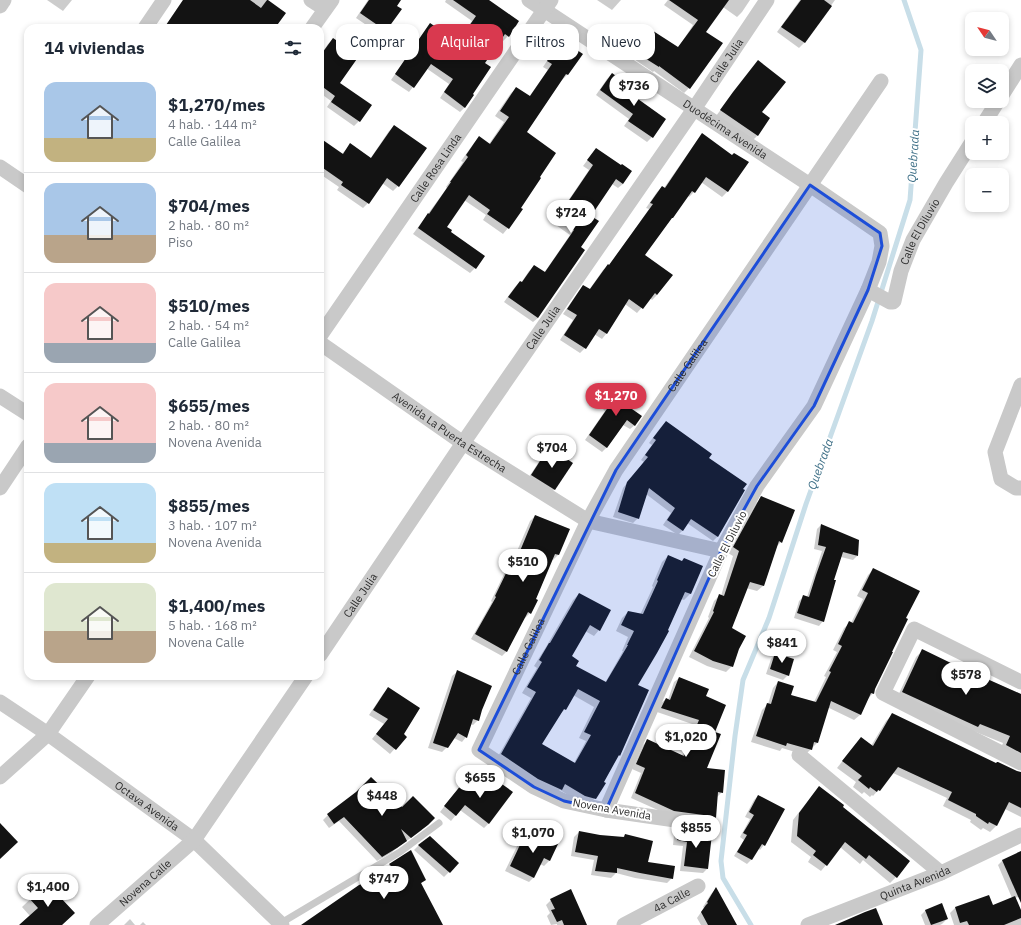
<!DOCTYPE html>
<html lang="es">
<meta charset="utf-8">
<style>
:root{--surface:#fff;--page:#f2f2f3;--text:#1f2937;--muted:#747a83;--line:#e0e1e3;--accent:#d9394f}
body{margin:0;font-family:"IBM Plex Sans",sans-serif;background:var(--page);color:var(--text);height:100vh;display:flex;flex-direction:column;font-size:15px;white-space:nowrap}
*{box-sizing:border-box;margin:0}
p{font-size:13px;color:var(--muted)}
.icon{flex:none;width:22px;height:22px;fill:none;stroke:currentColor;stroke-width:2;stroke-linecap:round;stroke-linejoin:round}
.map{position:relative;flex:1;overflow:hidden}
.side{position:absolute;left:24px;top:24px;width:300px;height:656px;display:flex;flex-direction:column;background:var(--surface);border-radius:12px;box-shadow:0 2px 6px #0003}
.side>*{flex:none}
.hud{position:absolute;left:336px;top:24px;width:380px;height:36px;display:flex;gap:8px}
.needle{width:26px;rotate:305deg}
.buttons{position:absolute;left:965px;top:12px;display:grid;gap:8px}
.buttons a{display:grid;place-items:center;width:44px;height:44px;border-radius:8px;background:var(--surface);box-shadow:0 2px 6px #0003;font-size:20px}
.price{position:absolute;translate:-50% -34px;padding:0 9px;border-radius:14px;background:#fff;color:#222;font-size:13px;line-height:26px;filter:drop-shadow(0 1px 2px #0008)}
.price::after{content:'';position:absolute;left:50%;top:24px;width:12px;height:9px;margin-left:-6px;background:inherit;clip-path:polygon(0 0,100% 0,50% 100%)}
.price.active{background:var(--accent);color:#fff}
ul{padding:0;list-style:none}
li{display:flex;align-items:center;gap:12px;height:100px;padding:0 20px}
li+li{border-top:1px solid var(--line)}
li span{display:grid;place-items:center;flex:none;width:112px;height:80px;border-radius:12px;color:#555}
li>.icon{margin-inline-start:auto}
span .icon{width:48px;height:48px;fill:#fffc;stroke-width:1}
li b{font-size:17px}
h2{display:flex;justify-content:space-between;align-items:center;height:48px;padding:0 20px;font-size:17px}
.tag{padding:0 14px;border-radius:12px;background:var(--surface);box-shadow:0 2px 6px #0003;font-size:14px;line-height:36px}
.tag.active{background:var(--accent);color:#fff}
.map>svg:first-child{display:block}
.shadow{fill:#0003;fill-rule:evenodd}
.lines{fill:none;stroke-linecap:round;stroke-linejoin:round}
.stream{stroke:#c8dee8;stroke-width:5}
.building{fill:#131313;fill-rule:evenodd}
.service{stroke:#c9c9c9;stroke-width:7}
.minor{stroke:#c9c9c9;stroke-width:15}
.marked{fill:#1d4ed8;fill-opacity:0.2;stroke:#1d4ed8;stroke-width:3;stroke-linejoin:round}
.labels{text-anchor:middle;dominant-baseline:central;stroke-width:4;stroke-linejoin:round;paint-order:stroke}
.street-label{font-size:11px;fill:#2c2c2c;stroke:#fff}
.water-label{font-size:12px;font-style:italic;fill:#407188;stroke:#fff}
</style>
<div class="map">
<svg width="1021" height="925" viewBox="0 0 1021 925">
<rect width="100%" height="100%" fill="#fff"/>
<!-- shadow -->
<g class="shadow">
<polygon points="47,0 72,0 63,11"/>
<polygon points="183,0 266,0 285,13 274,28 164,28"/>
<polygon points="368,0 400,0 396,6 385,31 381,35 356,18"/>
<polygon points="446,0 487,0 508,36 503,41 501,39 484,63 465,107 460,112 440,98 449,84 426,68 413,87 409,92 391,80 426,29 430,24 457,42 472,21 445,2"/>
<polygon points="597,0 621,0 612,10"/>
<polygon points="668,0 750,0 742,12 737,17 723,7 705,32 721,44 689,88 684,93 654,71 653,72 628,55 643,33 648,28 678,48 693,25 664,5"/>
<polygon points="800,0 835,0 804,43 799,48 777,32"/>
<polygon points="333,39 339,84 359,121 354,126 327,107 331,101 320,93 320,56 328,44"/>
<polygon points="562,41 581,54 567,75 562,80 526,132 520,208 508,228 503,234 483,220 486,215 464,200 446,227 475,268 470,273 413,234 447,188 446,187 463,162 461,161 474,143 479,137 489,144 504,122 495,116 511,93 517,88 529,97 548,70 543,67 557,46"/>
<polygon points="754,66 761,112 769,118 757,136 752,141 716,116"/>
<polygon points="612,74 623,89 652,137 647,142 624,126 629,119 596,95 607,79"/>
<polygon points="394,126 398,186 393,191 382,183 368,203 363,208 337,190 339,187 320,174 320,139 342,154 350,145 370,159 389,131"/>
<polygon points="702,134 732,156 747,163 727,192 722,197 701,182 694,192 689,197 688,196 644,255 671,276 657,295 652,300 650,298 637,313 625,304 606,334 602,339 594,334 585,348 580,353 560,340 573,320 563,314 579,291 583,286 589,290 603,270 608,266 609,266 649,209 646,208 657,192 662,187 664,188 698,139"/>
<polygon points="596,149 623,184 618,188 612,184 589,216 579,248 538,318 533,322 504,302 515,287 520,282 521,283 529,271 534,266 544,273 570,235 553,223 589,170 583,166 592,154"/>
<polygon points="618,387 631,409 635,425 630,429 623,425 607,447 602,452 585,440 605,411 602,408 614,392"/>
<polygon points="666,422 708,458 718,536 713,541 687,523 683,530 678,535 663,525 671,513 646,494 638,518 633,523 613,517 623,488 644,462 641,460 652,445 649,443 661,427"/>
<polygon points="549,449 555,489 550,494 527,480 544,454"/>
<polygon points="762,498 781,542 775,548 763,586 757,591 746,588 730,629 732,666 726,672 707,666 689,657 709,618 708,617 714,601 720,595 721,596 733,556 728,553 756,503"/>
<polygon points="535,516 558,555 553,560 552,559 530,613 525,618 524,617 507,651 502,656 471,639 492,602 491,601 505,572 503,572 510,555 515,551 517,551 530,521"/>
<polygon points="821,525 857,556 853,560 841,557 833,581 823,621 819,626 794,618 799,601 804,596 807,597 822,551 814,549 817,529"/>
<path d="M668,556L681,562L702,566L690,594L684,600L681,599L636,685L619,755L616,759L595,798L589,804L579,802L560,790L555,795L496,760L531,698L522,693L537,668L534,666L544,650L546,647L573,600L579,594L599,630L594,636L585,631L570,657L575,666L605,683L623,651H622L628,637L616,631L622,618L628,612L640,615L653,587L652,586L662,562ZM573,695L594,707L579,738L586,741L574,763L541,744L559,715L565,709Z"/>
<polygon points="874,569 905,618 874,689 873,693 868,699 860,715 854,720 827,707 817,743 805,755 782,748 780,751 751,742 762,710 768,704 773,688 778,682 790,695 814,702 826,677 824,676 837,652 833,650 844,628 850,623 851,623 863,599 857,596 868,575"/>
<polygon points="923,650 954,665 956,663 975,674 1021,694 1021,765 999,752 1003,743 896,700 916,657"/>
<polygon points="776,654 788,675 783,680 766,674 771,659"/>
<polygon points="457,672 478,720 473,725 470,724 466,737 462,742 454,738 447,747 442,752 428,748 452,676"/>
<polygon points="679,678 705,697 713,732 706,769 722,792 717,797 715,818 711,822 669,815 631,798 641,773 632,769 643,745 648,740 682,756 695,725 657,712 661,703 666,699 668,700 674,682"/>
<polygon points="388,689 402,735 405,737 390,754 372,739 384,724 369,715 383,694"/>
<polygon points="892,715 996,764 1021,773 1021,817 1005,809 996,826 990,832 983,828 981,830 970,822 971,820 943,806 947,798 893,773 873,796 872,795 870,797 864,792 862,794 853,787 856,782 837,768 856,744 871,746 886,721"/>
<polygon points="461,785 489,823 484,828 460,810 451,821 440,812"/>
<polygon points="357,793 422,830 405,842 405,841 391,853 377,861 339,821 329,828 323,820 328,815"/>
<polygon points="814,793 841,807 896,877 890,883 863,860 860,864 840,847 826,865 821,871 808,862 811,857 791,842 793,820"/>
<polygon points="758,796 764,845 760,850 758,848 751,860 747,864 734,856 744,840 740,837 750,819 745,817 754,800"/>
<polygon points="527,831 556,845 549,861 544,866 540,864 534,877 529,882 505,871 522,836"/>
<polygon points="679,831 707,869 703,873 680,871 683,846 673,845 674,835"/>
<polygon points="579,832 600,836 622,838 625,835 647,863 672,878 667,883 635,878 616,873 611,878 591,875 594,860 571,856 574,837"/>
<polygon points="419,845 458,863 444,877 414,850"/>
<polygon points="1021,852 1021,896 1015,898 1021,913 1021,925 954,925 950,913 955,908 989,896 992,906 1012,898 998,865 1003,860"/>
<polygon points="390,865 425,880 420,884 442,925 303,925 389,873 385,870"/>
<polygon points="46,884 61,925 20,925 30,916 22,907"/>
<polygon points="716,889 736,925 701,925 697,918 704,908 703,907 711,894"/>
<polygon points="551,900 583,925 557,925 557,924 551,925 547,916 550,913 546,905"/>
<polygon points="926,910 947,919 942,924 940,925 925,925 921,915"/>
<polygon points="130,919 135,925 124,925"/>
<polygon points="143,922 146,925 140,925"/>
</g>
<g class="lines">
<!-- stream -->
<polyline class="stream" points="751,925 723,878 721,861 735,736 743,680 769,618 806,504 872,321 910,200 921,50 904,0"/>
</g>
<!-- building -->
<g class="building">
<polygon points="183,0 250,0 261,8 267,0 268,0 286,13 275,28 164,28"/>
<polygon points="369,0 401,0 397,6 402,9 386,31 360,13"/>
<polygon points="453,0 489,0 519,21 509,37 505,34 485,63 491,67 473,94 474,95 465,108 444,92 453,79 431,64 414,88 395,74 430,23 458,42 476,16"/>
<polygon points="669,0 729,0 706,32 723,43 690,89 659,66 659,67 632,50 647,27 678,47 698,20"/>
<polygon points="801,0 824,0 832,6 805,43 781,27"/>
<polygon points="333,38 359,56 340,83 372,105 360,122 331,102 335,96 320,85 320,56"/>
<polygon points="562,40 583,54 568,75 566,74 527,132 556,153 540,177 541,178 521,208 523,209 509,229 487,214 490,210 469,195 447,227 452,230 451,232 485,256 476,269 418,228 428,213 429,214 451,182 450,182 468,157 466,155 479,136 490,144 509,117 500,111 516,87 530,96 552,64 547,61"/>
<polygon points="758,60 786,82 762,112 770,118 758,136 720,110 733,92"/>
<polygon points="612,73 627,84 624,89 666,119 653,138 628,121 633,114 600,90"/>
<polygon points="394,125 427,148 399,187 387,178 369,204 341,185 343,182 320,166 320,138 343,154 350,143 371,158"/>
<polygon points="702,133 732,155 734,153 749,162 728,192 706,177 695,193 692,191 673,218 672,218 645,255 673,275 657,295 655,293 643,309 629,299 607,334 599,329 586,349 564,335 577,315 567,309 583,285 590,289 608,264 609,265 653,204 650,203 662,186 665,188"/>
<polygon points="596,148 621,165 622,164 632,171 623,184 616,179 591,216 599,221 581,247 585,250 538,318 508,297 520,281 522,282 534,265 545,272 574,230 557,218 593,165 587,160"/>
<polygon points="618,386 638,400 632,409 642,416 635,426 627,420 607,448 589,435 609,406 606,403"/>
<polygon points="666,421 712,454 709,458 747,484 743,489 745,490 718,537 691,519 683,531 667,520 675,508 649,488 639,519 618,512 627,482 648,457 645,455 656,440 653,438"/>
<polygon points="549,447 573,463 555,490 531,475"/>
<polygon points="761,496 795,510 782,543 779,541 764,586 750,582 732,628 746,636 739,649 733,667 713,661 694,651 714,612 713,611 719,594 724,596 739,551 733,547"/>
<polygon points="535,515 570,529 559,555 555,554 536,599 538,600 531,614 528,612 507,652 475,634 496,597 495,596 509,567 508,567 515,549 520,551"/>
<polygon points="821,524 859,540 858,556 843,552 834,580 836,580 824,622 797,613 803,595 809,597 816,575 826,547 818,545"/>
<path d="M668,555L682,561L684,558L703,566L691,594L685,592L668,630L669,631L657,653L638,685L649,690L620,756L619,755L604,782L606,783L596,799L585,796L565,784L562,790L538,779L501,754L536,692L527,687L542,662L539,660L549,643H550L579,593L611,610L600,631L590,625L572,656L579,661L576,666L606,682L628,645H627L634,631L621,625L628,611L643,614L658,581L657,580ZM578,689L600,701L584,732L591,735L575,763L542,744L564,709L566,710Z"/>
<polygon points="873,568 920,591 906,618 908,619 892,652 893,652 875,689 874,694 871,693 861,715 831,701 818,743 814,742 812,750 787,743 786,746 756,736 767,703 771,704 778,681 794,686 791,695 816,702 831,672 829,671 842,646 838,644 849,621 853,623 868,593 862,590"/>
<polygon points="922,649 955,665 956,662 977,672 976,674 1021,694 1021,753 1006,745 1010,736 980,724 978,727 902,692"/>
<polygon points="775,653 794,659 789,676 770,669"/>
<polygon points="457,670 492,686 482,710 479,721 473,719 467,738 458,733 448,748 433,743"/>
<polygon points="679,677 709,689 706,696 726,705 715,732 721,734 707,768 725,770 723,793 718,792 716,818 711,816 674,811 635,793 645,768 636,764 647,739 684,756 699,720 661,708 666,698 670,700"/>
<polygon points="388,687 420,708 404,734 407,737 396,750 376,734 388,719 373,710"/>
<polygon points="892,713 996,763 997,762 998,762 1017,771 1021,772 1021,808 1009,802 997,826 989,822 988,824 976,816 976,814 948,800 952,792 898,767 880,791 878,790 877,792 870,787 869,789 858,780 862,776 842,761 861,737 873,746"/>
<polygon points="371,777 402,807 413,796 435,818 428,825 411,838 401,829 407,841 397,848 382,857 344,817 334,824 327,814 356,792"/>
<polygon points="492,777 513,792 489,824 465,805 456,816 444,806 466,779 481,791"/>
<polygon points="819,786 844,805 843,807 910,861 897,878 869,855 866,859 845,842 827,866 813,855 816,851 797,836 799,813"/>
<polygon points="758,795 785,809 765,846 762,844 752,860 737,852 747,835 743,833 754,815 749,812"/>
<polygon points="0,823 18,842 0,859"/>
<polygon points="527,830 558,844 550,861 544,858 534,878 510,866"/>
<polygon points="679,830 709,834 712,834 708,869 684,866 687,842 677,840"/>
<polygon points="579,831 600,835 624,837 625,834 653,841 648,862 675,866 673,879 640,873 617,868 617,873 595,871 598,856 575,852"/>
<polygon points="430,836 459,863 450,873 418,845"/>
<polygon points="411,850 426,880 421,883 443,925 301,925 359,885 395,870 389,864"/>
<polygon points="1021,851 1021,903 1002,860"/>
<polygon points="46,882 75,913 62,925 19,925 38,908 29,898"/>
<polygon points="716,887 737,925 708,925 701,912 706,905 708,903 707,902"/>
<polygon points="571,889 587,925 564,925 562,920 557,922 551,910 555,909 550,899"/>
<polygon points="989,895 993,905 1015,896 1021,910 1021,918 1004,925 969,925 967,921 960,923 955,907"/>
<polygon points="942,903 948,919 931,925 925,910"/>
<polygon points="876,908 883,925 835,925 865,912"/>
</g>
<g class="lines">
<!-- service -->
<polyline class="service" points="281,923 400,852 439,823"/>
<!-- minor -->
<g class="minor">
<polyline points="311,0 325,9"/>
<path id="s1" d="M529,0L810,185L880,233L882,246L879,262L868,290L814,406L757,486L721,551L606,810"/>
<polyline points="0,6 4,0"/>
<polyline points="145,28 164,0"/>
<polyline points="312,28 332,0"/>
<polyline points="1002,95 1021,65"/>
<polyline points="984,123 998,101"/>
<polyline points="0,167 28,186"/>
<path id="s2" d="M868,290L890,302H893L894,301L901,271L913,240L946,183L972,142"/>
<path id="s3" d="M320,336L551,0"/>
<path id="s4" d="M320,343L463,443L588,521L721,551"/>
<polyline points="1021,385 995,452 1001,479 1016,488 1021,488"/>
<polyline points="0,396 28,414"/>
<polyline points="0,488 28,446"/>
<path id="s5" d="M320,655L463,443L694,109L767,0"/>
<polyline points="1021,682 914,629 883,693 1021,763"/>
<path id="s6" d="M0,702L48,734L194,840L282,925"/>
<polyline points="799,755 941,873"/>
<polyline points="0,777 48,734 88,676"/>
<path id="s7" d="M710,825L606,810L564,801L534,787L479,750L588,521L616,470L881,81"/>
<path id="s8" d="M97,925L194,840L306,676"/>
<path id="s9" d="M624,925L698,886"/>
<path id="s10" d="M808,925L941,873L1021,835"/>
</g>
</g>
<!-- marked area -->
<path class="marked" d="M810,185L880,233L882,246L868,290L814,406L757,486L721,551L606,810L564,801L534,787L479,750L616,470Z"/>
<g class="labels">
<!-- street labels -->
<g class="street-label">
<text stroke="none"><textPath href="#s5" startOffset="720">Calle Julia</textPath></text>
<text stroke="none"><textPath href="#s1" startOffset="235">Duodécima Avenida</textPath></text>
<text stroke="none"><textPath href="#s3" startOffset="204">Calle Rosa Linda</textPath></text>
<text stroke="none"><textPath href="#s2" startOffset="104">Calle El Diluvio</textPath></text>
<text stroke="none"><textPath href="#s5" startOffset="396">Calle Julia</textPath></text>
<text stroke="none"><textPath href="#s7" startOffset="686">Calle Galilea</textPath></text>
<text stroke="none"><textPath href="#s4" startOffset="157">Avenida La Puerta Estrecha</textPath></text>
<text transform="translate(727 544) rotate(-63)">Calle El Diluvio</text>
<text stroke="none"><textPath href="#s5" startOffset="72">Calle Julia</textPath></text>
<text stroke="none"><textPath href="#s7" startOffset="362">Calle Galilea</textPath></text>
<text stroke="none"><textPath href="#s6" startOffset="180">Octava Avenida</textPath></text>
<text transform="translate(612 809) rotate(10)">Novena Avenida</text>
<text stroke="none"><textPath href="#s10" startOffset="115">Quinta Avenida</textPath></text>
<text stroke="none"><textPath href="#s8" startOffset="64">Novena Calle</textPath></text>
<text stroke="none"><textPath href="#s9" startOffset="54">4a Calle</textPath></text>
</g>
<!-- water labels -->
<g class="water-label">
<text transform="translate(913 156) rotate(-86)">Quebrada</text>
<text transform="translate(820 464) rotate(-70)">Quebrada</text>
</g>
</g>
</svg>
<div class="buttons">
<a><svg class="needle" viewBox="-14 -14 28 28"><path d="M0-13l5 13h-10z" fill="#e53935"/><path d="M0 13l5-13h-10z" fill="#747a83"/></svg></a>
<a><svg class="icon" aria-label="layers" viewBox="0 0 24 24"><path d="M12 4l9 5-9 5-9-5zM3 14l9 5 9-5"/></svg></a>
<a>+</a>
<a>−</a>
</div>
<b class="price" style="left:634px;top:107px">$736</b>
<b class="price" style="left:571px;top:234px">$724</b>
<b class="price active" style="left:616px;top:417px">$1,270</b>
<b class="price" style="left:552px;top:469px">$704</b>
<b class="price" style="left:523px;top:583px">$510</b>
<b class="price" style="left:782px;top:664px">$841</b>
<b class="price" style="left:966px;top:696px">$578</b>
<b class="price" style="left:686px;top:758px">$1,020</b>
<b class="price" style="left:480px;top:799px">$655</b>
<b class="price" style="left:382px;top:817px">$448</b>
<b class="price" style="left:696px;top:849px">$855</b>
<b class="price" style="left:533px;top:854px">$1,070</b>
<b class="price" style="left:384px;top:900px">$747</b>
<b class="price" style="left:48px;top:908px">$1,400</b>
<div class="hud">
<a class="tag">Comprar</a>
<a class="tag active">Alquilar</a>
<a class="tag">Filtros</a>
<a class="tag">Nuevo</a>
</div>
<section class="side">
<h2>14 viviendas<svg class="icon" aria-label="filters" viewBox="0 0 24 24"><path d="M4 7h16M4 17h16"/><circle cx="9" cy="7" r="2"/><circle cx="15" cy="17" r="2"/></svg></h2>
<ul>
<li><span style="background:linear-gradient(#a9c7e8 70%,#c2b280 0)"><svg class="icon" aria-label="home" viewBox="0 0 24 24"><path d="M3 11l9-7 9 7M6 9v11h12V9"/></svg></span><div><b>$1,270/mes</b><p>4 hab. · 144 m²</p><p>Calle Galilea</p></div></li>
<li><span style="background:linear-gradient(#a9c7e8 65%,#b9a48a 0)"><svg class="icon" aria-label="home" viewBox="0 0 24 24"><path d="M3 11l9-7 9 7M6 9v11h12V9"/></svg></span><div><b>$704/mes</b><p>2 hab. · 80 m²</p><p>Piso</p></div></li>
<li><span style="background:linear-gradient(#f6c9c9 75%,#9aa5b1 0)"><svg class="icon" aria-label="home" viewBox="0 0 24 24"><path d="M3 11l9-7 9 7M6 9v11h12V9"/></svg></span><div><b>$510/mes</b><p>2 hab. · 54 m²</p><p>Calle Galilea</p></div></li>
<li><span style="background:linear-gradient(#f6c9c9 75%,#9aa5b1 0)"><svg class="icon" aria-label="home" viewBox="0 0 24 24"><path d="M3 11l9-7 9 7M6 9v11h12V9"/></svg></span><div><b>$655/mes</b><p>2 hab. · 80 m²</p><p>Novena Avenida</p></div></li>
<li><span style="background:linear-gradient(#bfe0f5 75%,#c2b280 0)"><svg class="icon" aria-label="home" viewBox="0 0 24 24"><path d="M3 11l9-7 9 7M6 9v11h12V9"/></svg></span><div><b>$855/mes</b><p>3 hab. · 107 m²</p><p>Novena Avenida</p></div></li>
<li><span style="background:linear-gradient(#dfe7d0 60%,#b9a48a 0)"><svg class="icon" aria-label="home" viewBox="0 0 24 24"><path d="M3 11l9-7 9 7M6 9v11h12V9"/></svg></span><div><b>$1,400/mes</b><p>5 hab. · 168 m²</p><p>Novena Calle</p></div></li>
</ul>
</section>
</div>
